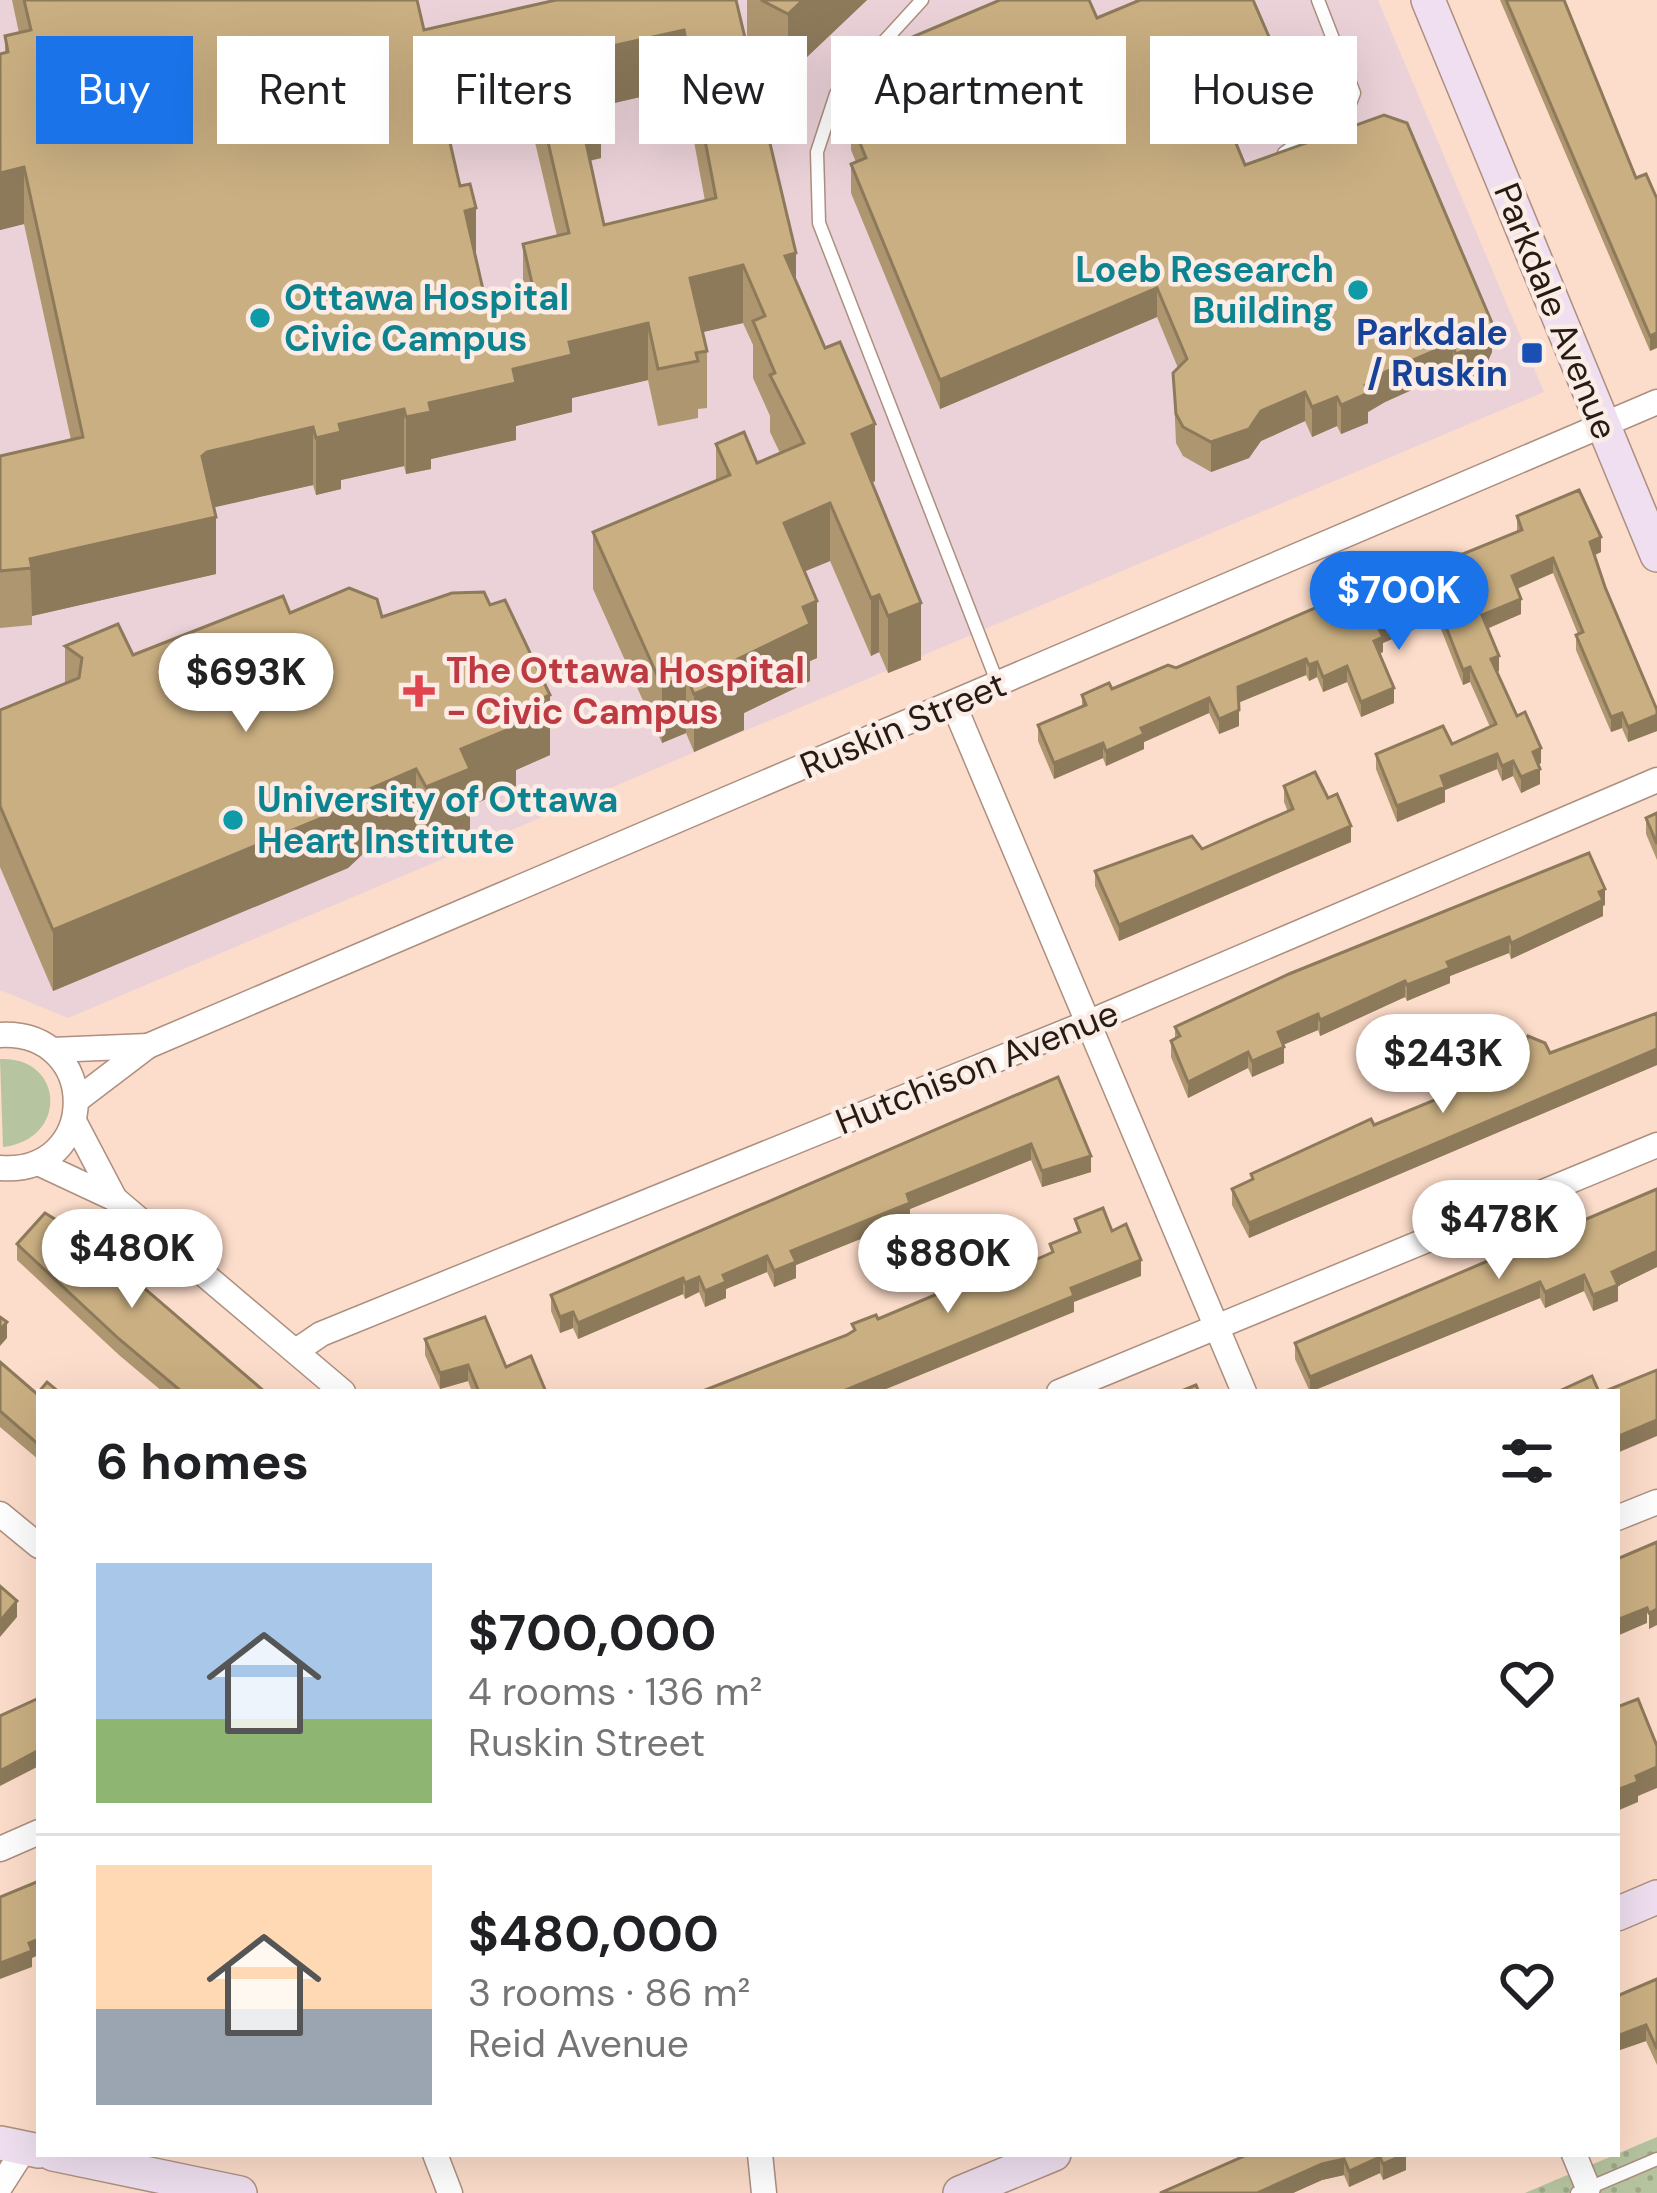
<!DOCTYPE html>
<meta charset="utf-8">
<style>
:root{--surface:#fff;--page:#f2f2f2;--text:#202124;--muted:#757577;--line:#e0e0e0;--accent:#1a73e8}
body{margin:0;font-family:"DM Sans",sans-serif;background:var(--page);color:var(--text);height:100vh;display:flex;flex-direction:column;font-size:45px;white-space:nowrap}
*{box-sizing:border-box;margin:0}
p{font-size:39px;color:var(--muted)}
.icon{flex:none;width:66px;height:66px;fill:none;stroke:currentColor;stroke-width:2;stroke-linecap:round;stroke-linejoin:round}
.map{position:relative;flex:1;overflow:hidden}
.details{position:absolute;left:36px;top:1389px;width:1584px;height:768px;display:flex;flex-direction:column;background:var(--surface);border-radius:0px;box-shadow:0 12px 48px #0002}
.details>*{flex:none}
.guide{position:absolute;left:36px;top:36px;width:1587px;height:108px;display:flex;gap:24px}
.price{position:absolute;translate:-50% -102px;padding:0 27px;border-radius:42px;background:#fff;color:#222;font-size:39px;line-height:78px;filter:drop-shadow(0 3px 6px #0008)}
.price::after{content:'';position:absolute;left:50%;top:72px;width:36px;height:27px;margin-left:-18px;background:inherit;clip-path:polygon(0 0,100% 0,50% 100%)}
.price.current{background:var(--accent);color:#fff}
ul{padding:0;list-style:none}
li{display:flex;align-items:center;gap:36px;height:300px;padding:0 60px}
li+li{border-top:3px solid var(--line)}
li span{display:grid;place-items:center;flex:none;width:336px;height:240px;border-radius:0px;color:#555}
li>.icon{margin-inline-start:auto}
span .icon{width:144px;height:144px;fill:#fffc;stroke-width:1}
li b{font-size:51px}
h2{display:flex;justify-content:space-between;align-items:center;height:144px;padding:0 60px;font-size:51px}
.tag{padding:0 42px;border-radius:0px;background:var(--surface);box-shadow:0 12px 48px #0002;font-size:42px;line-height:108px}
.tag.current{background:var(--accent);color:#fff}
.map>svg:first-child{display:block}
.medical{fill:#ebd2d8}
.grass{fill:#b6c4a0}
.park{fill:url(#park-dots)}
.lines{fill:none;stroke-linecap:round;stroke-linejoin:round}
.lane-casing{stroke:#ad8f7f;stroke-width:15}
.street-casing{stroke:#ad8f7f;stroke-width:27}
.secondary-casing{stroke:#ad8f7f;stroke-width:36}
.lane{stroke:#fff;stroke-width:12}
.street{stroke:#fff;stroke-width:24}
.secondary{stroke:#efdff0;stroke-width:33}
.wall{fill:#ae9670;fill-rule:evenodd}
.shaded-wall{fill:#8d7a5b}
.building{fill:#caaf82;stroke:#8d7a5b;stroke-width:3;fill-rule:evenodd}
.culture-dot{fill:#0f9aa8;stroke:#fbede6;stroke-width:4.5}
.transit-dot{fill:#1a4fb4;stroke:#fbede6;stroke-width:4.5}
.health-dot{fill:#e0444e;stroke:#fbede6;stroke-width:4.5}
.labels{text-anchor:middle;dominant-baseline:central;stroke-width:9;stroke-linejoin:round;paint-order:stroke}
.culture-label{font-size:36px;font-weight:bold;fill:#0d838f;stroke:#fbede6;text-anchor:start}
.street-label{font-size:36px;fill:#271b15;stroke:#fbede6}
.transit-label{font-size:36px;font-weight:bold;fill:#164399;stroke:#fbede6;text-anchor:end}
.health-label{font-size:36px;font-weight:bold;fill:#be3a42;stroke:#fbede6;text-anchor:start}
</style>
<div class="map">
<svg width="1657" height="2193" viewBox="0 0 1657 2193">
<defs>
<pattern id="park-dots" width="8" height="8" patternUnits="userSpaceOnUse" patternTransform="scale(3)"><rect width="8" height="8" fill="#b6c4a0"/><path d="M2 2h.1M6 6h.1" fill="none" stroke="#9ca889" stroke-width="1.8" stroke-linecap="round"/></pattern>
</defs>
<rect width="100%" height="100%" fill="#fcdcca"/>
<!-- medical -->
<polygon class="medical" points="0,0 1378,0 1544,392 68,1018 0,990"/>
<!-- grass -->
<path class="grass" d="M0,1059C64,1056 69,1139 3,1147Z"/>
<!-- park -->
<polygon class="park" points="1657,2137 1657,2193 1525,2193"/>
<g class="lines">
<!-- lane casing -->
<g class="lane-casing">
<g id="lane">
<polyline points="922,0 836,94 817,152 819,223 998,684"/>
<polyline points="1284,153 1349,106 1354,93 1318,0"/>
<polyline points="1577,2193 1657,2159"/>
</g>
</g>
<!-- street casing -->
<g class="street-casing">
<g id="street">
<polyline points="953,703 1244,1392"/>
<path d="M0,1035C102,1030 100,1176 0,1168"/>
<polyline points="52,1050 148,1046"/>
<polyline points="77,1100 148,1046 1657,402"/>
<polyline points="74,1121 115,1199"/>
<polyline points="38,1163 115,1199 343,1392"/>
<polyline points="296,1351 321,1334 1087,1023 1657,780"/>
<polyline points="1059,1392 1657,1145"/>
<polyline points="0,1514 39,1546"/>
<polyline points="1617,1518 1657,1502"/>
<polyline points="0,1849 39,1832"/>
<polyline points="435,2154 450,2193"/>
<polyline points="760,2154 764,2193"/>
<polyline points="1574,2154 1588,2188"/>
<polyline points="0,2187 25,2148"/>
</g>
</g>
<!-- secondary casing -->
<g class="secondary-casing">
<g id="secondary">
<polyline points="1428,0 1657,555"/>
<polyline points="1617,1914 1657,1897"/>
<polyline points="0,2143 39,2151"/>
<polyline points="53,2154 240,2193"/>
<polyline points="960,2193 1054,2154"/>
</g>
</g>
<!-- lane -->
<use href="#lane" class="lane"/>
<!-- street -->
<use href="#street" class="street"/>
<!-- secondary -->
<use href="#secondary" class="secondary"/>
</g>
<!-- wall -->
<g class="wall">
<path d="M12,0H417L424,30L556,0L747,47V0H867L788,75L749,55L796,280L875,481L872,483L921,660L888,673L879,652L871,656L830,561L805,571L817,658L810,661V681L744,713V730L694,752L686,733L662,743L593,589V532L716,480V444L757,463L780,453L770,432V416L753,378V345L743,323L702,332L707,351V408L698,409V418L658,426L648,380L572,398V412L516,426V440L431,459V469L406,474L404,466L341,480V489L316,495L313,485L213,507L216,574L32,616V625L0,628V456L71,440L24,224L0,230V54L5,52V36L19,33ZM684,87L705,201L604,225L590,161L601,158V106ZM530,121L557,236L523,244V299L487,307L449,140Z"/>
<polygon points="1135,0 1253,0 1273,76 1271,76 1271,95 1225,115 1245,165 1492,352 1483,372 1456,384 1453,376 1434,380 1385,402 1368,412 1368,423 1341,434 1337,426 1312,437 1305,421 1261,441 1249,458 1211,472 1183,456 1176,443 1173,373 1178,368 1157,317 940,409 851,193 851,164 856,162 851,150 851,121 889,105 879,80 879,51 1097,18 1136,2"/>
<polygon points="1500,0 1564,0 1636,178 1657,199 1650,351"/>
<polygon points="1517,516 1601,552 1595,555 1605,587 1657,710 1657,731 1628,742 1622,728 1611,732 1576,650 1576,635 1578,634 1553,573 1517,589 1521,614 1488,628 1499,671 1497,672 1517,716 1541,763 1538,765 1540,784 1521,793 1513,776 1502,781 1497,769 1445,790 1445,802 1397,822 1376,769 1376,754 1452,744 1490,727 1470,682 1463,685 1437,619 1383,643 1383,652 1379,654 1394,703 1361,717 1347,682 1323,692 1317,677 1309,681 1306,675 1239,702 1239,726 1219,734 1209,713 1144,742 1144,749 1106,766 1103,758 1054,779 1038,741 1038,725 1082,706 1082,695 1112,689 1176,668 1517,532"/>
<polygon points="290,613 382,617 550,755 516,770 516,786 470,806 470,830 426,848 416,830 365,852 348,868 53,991 0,867 0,710 65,684 65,646 133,655"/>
<polygon points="1284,786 1351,842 1119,941 1095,886 1095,871 1202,849 1288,812 1284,802"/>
<polygon points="1657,813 1657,860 1646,834 1646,818"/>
<polygon points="1605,905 1603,906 1603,916 1511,959 1509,953 1450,976 1450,983 1407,1001 1405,997 1320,1036 1318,1030 1283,1045 1284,1063 1252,1077 1248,1068 1188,1098 1171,1057 1171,1041 1175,1039 1175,1027"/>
<polygon points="1657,1013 1657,1065 1249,1238 1232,1205 1232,1189 1251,1180 1251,1174 1449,1094 1449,1084 1493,1066 1493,1055 1550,1053"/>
<polygon points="1058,1077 1091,1172 1042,1187 1031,1160 910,1209 910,1219 796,1265 796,1278 774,1287 767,1272 726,1289 726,1298 705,1307 699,1292 685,1299 683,1294 578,1339 573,1328 560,1333 551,1311 551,1295"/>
<polygon points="1657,1189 1657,1267 1618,1286 1618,1301 1593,1311 1584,1291 1545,1308 1540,1298 1310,1392 1295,1359 1295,1343"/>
<polygon points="17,1244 265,1392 163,1392 119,1355 17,1260"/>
<polygon points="425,1339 506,1367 546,1392 472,1392 468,1381 440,1389 425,1355"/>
<polygon points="0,1362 37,1394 39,1392 39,1460 0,1427"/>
<polygon points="1657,1979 1657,2065 1646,2041 1617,2051"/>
<polygon points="1249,2154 1406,2154 1406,2170 1383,2180 1380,2173 1349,2187 1344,2175 1322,2180 1293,2193 1160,2193"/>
</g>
<!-- shaded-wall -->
<g class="shaded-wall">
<polygon points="803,0 867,0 788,75 788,14"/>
<polygon points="684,30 684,87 601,106 601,158 578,163 578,106 590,51"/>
<polygon points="1273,46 1271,95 1214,120 1214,90 1264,50"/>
<polygon points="530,64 530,121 437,143 437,86"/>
<polygon points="24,167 24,224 0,230 0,173"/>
<polygon points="476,208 476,265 465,211"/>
<polygon points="796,253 796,310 785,256"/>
<polygon points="743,265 743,323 690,335 690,278"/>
<polygon points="1157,288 1157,317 940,409 940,380"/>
<polygon points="648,323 648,380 572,398 572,412 516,426 516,440 431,459 431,469 406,474 406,417 429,403 513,369 569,342"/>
<polygon points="1492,323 1492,352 1483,372 1456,384 1456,354"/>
<polygon points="1657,333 1657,348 1650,351 1650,336"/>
<polygon points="1453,347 1453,376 1434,380 1385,402 1368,412 1368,423 1341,434 1341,405 1365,385 1385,372 1434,351"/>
<polygon points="1305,392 1305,421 1261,441 1249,458 1211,472 1211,442 1261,411"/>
<polygon points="1337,397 1337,426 1312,437 1312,407"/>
<polygon points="404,409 404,466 341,480 341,489 316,495 316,438 339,424"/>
<polygon points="875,424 875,481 852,491 852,434"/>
<polygon points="313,427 313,485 207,509 202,456 207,452"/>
<polygon points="830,503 830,561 784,580 784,523"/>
<polygon points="216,517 216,574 32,616 30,559"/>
<polygon points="1601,537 1601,552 1590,557 1590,542"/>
<polygon points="1553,558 1553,573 1512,591 1512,576"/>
<polygon points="879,595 879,652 871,656 871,598"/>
<polygon points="1521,599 1521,614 1482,631 1482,615"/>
<polygon points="817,601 817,658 810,661 810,681 744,713 744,730 694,752 694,694 803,607"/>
<polygon points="921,603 921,660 888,673 888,616"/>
<polygon points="1437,604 1437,619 1383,643 1383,652 1374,656 1374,641 1379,629"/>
<polygon points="1499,656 1499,671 1491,674 1491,659"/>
<polygon points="1306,659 1306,675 1238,703 1238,687"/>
<polygon points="1317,662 1317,677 1309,681 1309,665"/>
<polygon points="1347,666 1347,682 1323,692 1323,677"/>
<polygon points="1470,667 1470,682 1463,685 1463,670"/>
<polygon points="686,676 686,733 662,743 662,686"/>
<polygon points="1394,688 1394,703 1361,717 1361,702"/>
<polygon points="550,695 550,755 516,770 516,786 470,806 470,830 426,848 426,787 461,749 512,711"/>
<polygon points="1209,698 1209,713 1144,742 1144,749 1106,766 1106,751 1141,728"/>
<polygon points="1239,710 1239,726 1219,734 1219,719"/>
<polygon points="1622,713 1622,728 1611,732 1611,717"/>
<polygon points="1657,715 1657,731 1628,742 1628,727"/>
<polygon points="1103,743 1103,758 1054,779 1054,763"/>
<polygon points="1541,748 1541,763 1533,767 1533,752"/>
<polygon points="1497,754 1497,769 1445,790 1445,802 1397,822 1397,806 1441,776"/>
<polygon points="1513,761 1513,776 1502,781 1502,766"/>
<polygon points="416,769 416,830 365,852 348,868 53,991 53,930"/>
<polygon points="1540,769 1540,784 1521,793 1521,777"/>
<polygon points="1351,826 1351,842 1119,941 1119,925"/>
<polygon points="1605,889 1605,905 1603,906 1603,916 1511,959 1511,943"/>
<polygon points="1509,937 1509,953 1450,976 1450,983 1407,1001 1407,985 1447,962"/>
<polygon points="1405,981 1405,997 1320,1036 1320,1020"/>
<polygon points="1318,1014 1318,1030 1278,1047 1278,1032"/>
<polygon points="1284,1047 1284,1063 1252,1077 1252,1061"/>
<polygon points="1657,1049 1657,1065 1249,1238 1249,1223"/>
<polygon points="1248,1052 1248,1068 1188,1098 1188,1082"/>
<polygon points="1031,1144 1031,1160 910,1209 910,1219 796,1265 796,1278 774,1287 774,1271 791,1251 907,1194"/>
<polygon points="1091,1156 1091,1172 1042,1187 1042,1171"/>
<polygon points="1657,1251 1657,1267 1618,1286 1618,1301 1593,1311 1593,1295 1612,1272"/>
<polygon points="767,1256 767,1272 726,1289 726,1298 705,1307 705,1291 723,1275"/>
<polygon points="1141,1260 1141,1276 1074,1302 1074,1312 879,1392 841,1392 1071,1288"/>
<polygon points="1584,1275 1584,1291 1545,1308 1545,1292"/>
<polygon points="699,1277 699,1292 685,1299 685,1283"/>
<polygon points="683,1278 683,1294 578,1339 578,1323"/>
<polygon points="1540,1282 1540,1298 1310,1392 1310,1377"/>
<polygon points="573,1312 573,1328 560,1333 560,1317"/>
<polygon points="7,1322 7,1338 0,1346 0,1330"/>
<polygon points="468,1365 468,1381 440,1389 440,1373"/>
<polygon points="1657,1420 1657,1436 1617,1453 1617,1437"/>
<polygon points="17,1601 17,1617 0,1637 0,1621"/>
<polygon points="1647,1608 1647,1623 1617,1636 1617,1620"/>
<polygon points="1657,1609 1657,1625 1649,1629 1649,1613"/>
<polygon points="39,1750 39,1766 0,1786 0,1771"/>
<polygon points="1657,1767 1657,1788 1638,1796 1638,1802 1617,1811 1617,1790 1636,1776"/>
<polygon points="39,1939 39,1955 32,1958 32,1967 0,1979 0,1963 29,1943"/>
<polygon points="1646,2025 1646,2041 1617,2051 1617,2036"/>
<polygon points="1406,2154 1406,2170 1383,2180 1383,2164"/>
<polygon points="1380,2157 1380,2173 1349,2187 1349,2171"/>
<polygon points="1344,2159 1344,2175 1322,2180 1293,2193 1257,2193 1322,2164"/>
</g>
<!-- building -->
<g class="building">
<path d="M24,0H417L424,30L556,0H736L796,253L785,256L825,348L840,342L875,424L852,434L921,603L888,616L879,595L871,598L830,503L784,523L817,601L803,607L810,624L738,659L744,673L694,694L686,676L662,686L593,532L730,475L716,444L744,432L757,463L804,443L770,375L775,373L753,321L765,316L743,265L690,278L707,351L696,353L698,361L658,369L648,323L569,342L572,355L513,369L516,383L429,403L431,412L406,417L404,409L339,424L341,432L316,438L313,427L207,452L202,456L216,517L30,559L32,568L0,571V456L83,437L24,167L0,173V54L8,52L5,36L31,30ZM684,30L716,198L604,225L578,106L601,101L590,51ZM530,64L569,233L523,244L535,296L487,307L465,211L476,208L470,184L460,186L437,86Z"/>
<polygon points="761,0 803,0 788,14"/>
<polygon points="1000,0 1089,0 1097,18 1140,0 1253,0 1273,46 1264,50 1271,66 1214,90 1245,165 1384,115 1407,123 1492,323 1483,343 1456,354 1453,347 1434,351 1385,372 1365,385 1368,393 1341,405 1337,397 1312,407 1305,392 1261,411 1249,429 1211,442 1183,427 1176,414 1173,373 1187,359 1157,288 940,380 851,164 866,158 851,121 900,100 879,51"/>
<polygon points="1506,0 1564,0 1636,178 1646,174 1657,199 1657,333 1650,336"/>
<polygon points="1579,490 1601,537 1590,542 1605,587 1657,710 1657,715 1628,727 1622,713 1611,717 1576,635 1583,632 1553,558 1512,576 1521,599 1482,615 1499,656 1491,659 1517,716 1525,712 1541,748 1533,752 1540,769 1521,777 1513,761 1502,766 1497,754 1441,776 1445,787 1397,806 1376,754 1443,726 1452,744 1496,724 1470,667 1463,670 1437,604 1379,629 1383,637 1374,641 1394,688 1361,702 1347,666 1323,677 1317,662 1309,665 1306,659 1238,687 1239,710 1219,719 1209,698 1141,728 1144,734 1106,751 1103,743 1054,763 1038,725 1086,705 1082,695 1109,683 1112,689 1168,665 1176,668 1440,554 1463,554 1522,530 1517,516"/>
<polygon points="349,588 377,599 382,617 452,593 484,592 490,605 505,600 550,695 512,711 516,726 461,749 470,769 426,787 416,769 365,791 348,807 53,930 0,806 0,710 79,678 82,658 65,646 118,624 133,655 283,596 290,613"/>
<polygon points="1315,772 1328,798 1337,794 1351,826 1119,925 1095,871 1192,836 1202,849 1293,809 1284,786"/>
<polygon points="1657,813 1657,844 1646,818"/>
<polygon points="1589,853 1605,889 1599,892 1603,900 1511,943 1509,937 1447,962 1450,968 1407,985 1405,981 1320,1020 1318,1014 1278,1032 1284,1047 1252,1061 1248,1052 1188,1082 1171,1041 1180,1036 1175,1027 1289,974"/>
<polygon points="1657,1013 1657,1049 1249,1223 1232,1189 1253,1179 1251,1174 1371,1119 1374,1125 1452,1093 1449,1084 1497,1064 1493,1055 1525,1043 1528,1036 1545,1043 1550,1053"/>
<polygon points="1058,1077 1091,1156 1042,1171 1031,1144 907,1194 910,1203 791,1251 796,1262 774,1271 767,1256 723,1275 726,1282 705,1291 699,1277 685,1283 683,1278 578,1323 573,1312 560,1317 551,1295"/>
<polygon points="1657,1189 1657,1251 1612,1272 1618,1285 1593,1295 1584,1275 1545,1292 1540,1282 1310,1377 1295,1343"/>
<polygon points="1103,1208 1112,1231 1126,1224 1141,1260 1071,1288 1074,1296 841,1392 700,1392 847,1335 855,1330 852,1324 876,1315 878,1319 942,1292 944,1296 991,1280 1053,1252 1050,1244 1080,1232 1075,1219"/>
<polygon points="45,1213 87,1239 265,1392 182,1392 119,1339 17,1244"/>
<polygon points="0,1317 7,1322 0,1330"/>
<polygon points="485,1317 506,1367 531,1356 546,1392 479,1392 468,1365 440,1373 425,1339"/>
<polygon points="0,1362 37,1394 47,1382 59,1392 39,1392 39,1445 0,1411"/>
<polygon points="1657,1370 1657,1420 1617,1437 1617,1392 1603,1392"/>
<polygon points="1592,1376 1599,1392 1557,1392"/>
<polygon points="1196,1385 1199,1392 1179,1392"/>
<polygon points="1657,1542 1657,1609 1649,1613 1647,1608 1617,1620 1617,1559"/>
<polygon points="0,1586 17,1601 0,1621"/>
<polygon points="39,1698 39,1750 0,1771 0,1716"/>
<polygon points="1638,1699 1657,1746 1657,1767 1636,1776 1638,1782 1617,1790 1617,1707"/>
<polygon points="39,1881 39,1939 29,1943 32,1951 0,1963 0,1897"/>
<polygon points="1657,1979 1657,2049 1646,2025 1617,2036 1617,1996"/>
<polygon points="1249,2154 1406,2154 1383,2164 1380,2157 1349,2171 1344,2159 1322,2164 1257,2193 1160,2193"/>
</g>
<!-- markers -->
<g class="culture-dot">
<circle cx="1358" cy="290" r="12"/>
<circle cx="260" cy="318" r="12"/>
<circle cx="233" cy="820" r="12"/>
</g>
<rect class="transit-dot" x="1520" y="341" width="24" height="24" rx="6"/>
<path class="health-dot" d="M413 673h12v12h12v12h-12v12h-12v-12h-12v-12h12z"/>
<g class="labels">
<!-- culture labels -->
<g class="culture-label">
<text x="1334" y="269" text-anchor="end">Loeb Research<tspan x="1334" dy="41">Building</tspan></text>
<text x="284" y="297">Ottawa Hospital<tspan x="284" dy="41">Civic Campus</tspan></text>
<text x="257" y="799">University of Ottawa<tspan x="257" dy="41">Heart Institute</tspan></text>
</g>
<!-- street labels -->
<g class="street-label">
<text transform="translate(1556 311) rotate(68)">Parkdale Avenue</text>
<text transform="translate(903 725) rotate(-23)">Ruskin Street</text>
<text transform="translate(977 1067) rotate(-22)">Hutchison Avenue</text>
</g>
<!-- transit labels -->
<g class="transit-label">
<text x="1508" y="332">Parkdale<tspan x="1508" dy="41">/ Ruskin</tspan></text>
</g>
<!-- health labels -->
<g class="health-label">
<text x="446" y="670">The Ottawa Hospital<tspan x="446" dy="41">- Civic Campus</tspan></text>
</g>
</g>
</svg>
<b class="price current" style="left:1399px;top:653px">$700K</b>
<b class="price" style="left:246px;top:735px">$693K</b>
<b class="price" style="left:1443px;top:1116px">$243K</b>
<b class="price" style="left:1499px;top:1282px">$478K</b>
<b class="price" style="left:132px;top:1311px">$480K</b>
<b class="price" style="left:948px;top:1316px">$880K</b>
<div class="guide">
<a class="tag current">Buy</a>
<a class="tag">Rent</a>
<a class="tag">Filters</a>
<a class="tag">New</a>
<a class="tag">Apartment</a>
<a class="tag">House</a>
</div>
<section class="details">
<h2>6 homes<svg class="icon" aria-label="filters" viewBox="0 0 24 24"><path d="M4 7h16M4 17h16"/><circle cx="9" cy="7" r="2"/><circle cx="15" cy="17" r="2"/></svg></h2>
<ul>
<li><span style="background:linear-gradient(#a9c7e8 65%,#8fb573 0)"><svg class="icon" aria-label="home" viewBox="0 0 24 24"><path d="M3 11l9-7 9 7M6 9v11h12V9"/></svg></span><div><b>$700,000</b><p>4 rooms · 136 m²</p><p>Ruskin Street</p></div><svg class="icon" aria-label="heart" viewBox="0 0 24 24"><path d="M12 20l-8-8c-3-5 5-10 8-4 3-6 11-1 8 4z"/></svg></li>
<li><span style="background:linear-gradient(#ffd9b3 60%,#9aa5b1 0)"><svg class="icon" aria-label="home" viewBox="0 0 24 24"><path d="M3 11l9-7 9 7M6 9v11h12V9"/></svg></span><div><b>$480,000</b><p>3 rooms · 86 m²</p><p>Reid Avenue</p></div><svg class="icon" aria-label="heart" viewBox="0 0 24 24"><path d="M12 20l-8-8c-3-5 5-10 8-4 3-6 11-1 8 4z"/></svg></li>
</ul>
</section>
</div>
